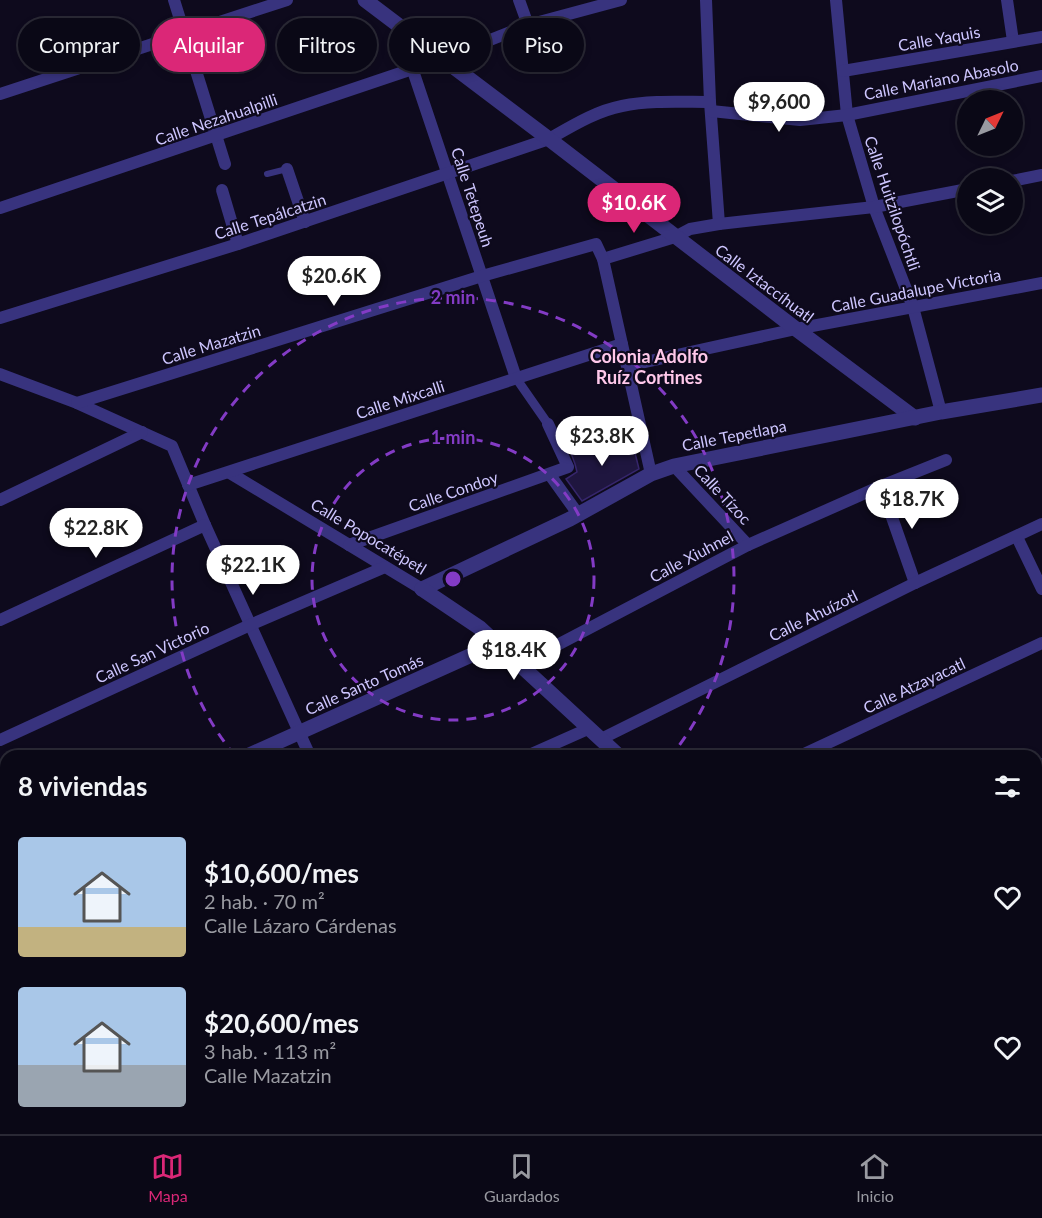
<!DOCTYPE html>
<html lang="es">
<meta charset="utf-8">
<style>
:root{--surface:#0a0816;--page:#181623;--text:#f1f3f6;--muted:#999aa1;--line:#2a2935;--accent:#db2777}
body{margin:0;font-family:Lato,sans-serif;background:var(--page);color:var(--text);height:100vh;display:flex;flex-direction:column;font-size:22px;white-space:nowrap}
*{box-sizing:border-box;margin:0}
p{font-size:20px;color:var(--muted)}
.icon{flex:none;width:33px;height:33px;fill:none;stroke:currentColor;stroke-width:2;stroke-linecap:round;stroke-linejoin:round}
.map{position:relative;flex:1;overflow:hidden}
.sheet{position:absolute;left:0px;top:750px;width:1042px;height:384px;display:flex;flex-direction:column;background:var(--surface);border-radius:18px 18px 0 0;box-shadow:0 3px 9px #0003,0 0 0 2px var(--line)}
.sheet>*{flex:none}
.banner{position:absolute;left:18px;top:18px;width:600px;height:54px;display:flex;gap:12px}
.needle{width:39px;rotate:47deg}
.tools{position:absolute;left:957px;top:90px;display:grid;gap:12px}
.tools a{display:grid;place-items:center;width:66px;height:66px;border-radius:50%;background:var(--surface);box-shadow:0 3px 9px #0003,0 0 0 2px var(--line);font-size:30px}
.price{position:absolute;translate:-50% -51px;padding:0 14px;border-radius:21px;background:#fff;color:#222;font-size:20px;line-height:39px;filter:drop-shadow(0 2px 3px #0008)}
.price::after{content:'';position:absolute;left:50%;top:36px;width:18px;height:14px;margin-left:-9px;background:inherit;clip-path:polygon(0 0,100% 0,50% 100%)}
.price.on{background:var(--accent);color:#fff}
ul{padding:0;list-style:none}
li{display:flex;align-items:center;gap:18px;height:150px;padding:0 18px}
li span{display:grid;place-items:center;flex:none;width:168px;height:120px;border-radius:6px;color:#555}
li>.icon{margin-inline-start:auto}
span .icon{width:72px;height:72px;fill:#fffc;stroke-width:1}
li b{font-size:26px}
h2{display:flex;justify-content:space-between;align-items:center;height:72px;padding:0 18px;font-size:26px}
.chip{padding:0 21px;border-radius:27px;background:var(--surface);box-shadow:0 3px 9px #0003,0 0 0 2px var(--line);font-size:21px;line-height:54px}
.chip.on{background:var(--accent);color:#fff}
.menu{display:flex;justify-content:space-around;align-items:center;height:84px;border-top:2px solid var(--line);background:var(--surface);font-size:16px;color:var(--muted)}
.menu a{display:grid;justify-items:center;gap:3px}
.menu .on{color:var(--accent)}
.map>svg:first-child{display:block}
.building{fill:#1f163f;stroke:#36266c;stroke-width:1.5}
.lines{fill:none;stroke-linecap:round;stroke-linejoin:round}
.service{stroke:#38337e;stroke-width:6}
.pedestrian{stroke:#38337e;stroke-width:9}
.minor{stroke:#38337e;stroke-width:12}
.tertiary{stroke:#38337e;stroke-width:15}
.ring{fill:none;stroke:#833bc5;stroke-width:3;stroke-dasharray:10 8}
.labels{text-anchor:middle;dominant-baseline:central;stroke-width:4.5;stroke-linejoin:round;paint-order:stroke}
.street-label{font-size:16px;fill:#cec6ff;stroke:#0e0a1d}
.neighbourhood-label{font-size:18px;font-weight:bold;fill:#ffc8ea;stroke:#0e0a1d}
.centre{fill:#833bc5;stroke:#0e0a1d;stroke-width:3}
.ring-label{font-size:18px;text-anchor:middle;font-weight:bold;fill:#833bc5;stroke:#0e0a1d;stroke-width:4.5;stroke-linejoin:round;paint-order:stroke}
</style>
<div class="map">
<svg width="1042" height="1134" viewBox="0 0 1042 1134">
<rect width="100%" height="100%" fill="#0e0a1d"/>
<!-- building -->
<polygon class="building" points="631,437 639,469 582,501 566,479 577,472 575,464 571,453"/>
<g class="lines">
<!-- service -->
<polyline class="service" points="267,174 287,169"/>
<!-- pedestrian -->
<polyline class="pedestrian" points="516,378 548,424"/>
<!-- minor -->
<g class="minor">
<polyline points="174,0 225,164"/>
<polyline points="519,0 528,25"/>
<polyline points="706,0 710,102 719,224"/>
<polyline points="836,0 847,115 874,207 913,307 941,412"/>
<polyline points="1007,0 1013,41"/>
<polyline points="398,26 516,378"/>
<polyline points="843,71 1042,37"/>
<polyline points="0,94 287,0"/>
<polyline points="711,111 800,120 847,115 1042,76"/>
<polyline points="287,169 305,222"/>
<polyline points="1012,181 1042,175"/>
<polyline points="222,190 238,244"/>
<polyline points="0,208 442,59 528,25 621,0"/>
<polyline points="603,259 675,237 690,229 719,224 874,207 968,189"/>
<path d="M0,318L238,244L549,139C572,126 596,111 622,106C650,100 681,102 710,102"/>
<polyline points="627,366 796,329 1042,283"/>
<polyline points="0,374 77,403 172,446 205,525 310,756"/>
<polyline points="77,403 482,276 596,244 603,259 651,474"/>
<polyline points="674,466 748,545"/>
<polyline points="230,473 422,589"/>
<polyline points="550,475 578,514"/>
<polyline points="188,485 622,344"/>
<polyline points="881,486 915,583"/>
<polyline points="0,500 142,432"/>
<polyline points="1017,537 1042,589"/>
<polyline points="349,545 568,467 548,424"/>
<polyline points="0,620 205,525"/>
<polyline points="521,664 748,545 881,486 946,460"/>
<polyline points="601,739 915,583 1042,524"/>
<polyline points="0,740 250,625 385,567"/>
<polyline points="527,756 590,728"/>
<polyline points="800,756 1042,643"/>
<polyline points="1036,767 1042,764"/>
<polyline points="0,784 6,798"/>
<polyline points="1036,888 1042,885"/>
<polyline points="0,994 6,991"/>
<polyline points="1036,1011 1042,1008"/>
<polyline points="0,1114 6,1112"/>
<polyline points="156,1128 159,1134"/>
<polyline points="810,1128 812,1134"/>
<polyline points="214,1134 228,1128"/>
<polyline points="475,1134 488,1128"/>
<polyline points="767,1134 780,1128"/>
<polyline points="1032,1134 1042,1129"/>
</g>
<!-- tertiary -->
<g class="tertiary">
<polyline points="365,0 549,139 796,329 915,418"/>
<polyline points="422,589 570,519 651,474 674,466 941,412 1042,395"/>
<polyline points="422,589 480,628 619,756"/>
<polyline points="247,756 496,644"/>
<polyline points="0,867 6,864"/>
<polyline points="962,1128 967,1134"/>
</g>
</g>
<!-- distance rings -->
<g class="ring">
<circle cx="453" cy="579" r="141"/>
<path d="M235 756A281 281 0 1 1 671 756"/>
</g>
<g class="labels">
<!-- street labels -->
<g class="street-label">
<text transform="translate(939 38) rotate(-10)">Calle Yaquis</text>
<text transform="translate(941 79) rotate(-11)">Calle Mariano Abasolo</text>
<text transform="translate(216 119) rotate(-19)">Calle Nezahualpilli</text>
<text transform="translate(473 197) rotate(72)">Calle Tetepeuh</text>
<text transform="translate(893 203) rotate(71)">Calle Huitzilopóchtli</text>
<text transform="translate(270 216) rotate(-18)">Calle Tepálcatzin</text>
<text transform="translate(765 283) rotate(37)">Calle Iztaccíhuatl</text>
<text transform="translate(916 290) rotate(-11)">Calle Guadalupe Victoria</text>
<text transform="translate(211 344) rotate(-17)">Calle Mazatzin</text>
<text transform="translate(400 399) rotate(-18)">Calle Mixcalli</text>
<text transform="translate(734 435) rotate(-11)">Calle Tepetlapa</text>
<text transform="translate(453 491) rotate(-19)">Calle Condoy</text>
<text transform="translate(723 494) rotate(47)">Calle Tízoc</text>
<text transform="translate(369 536) rotate(31)">Calle Popocatépetl</text>
<text transform="translate(691 556) rotate(-28)">Calle Xiuhnel</text>
<text transform="translate(813 615) rotate(-26)">Calle Ahuízotl</text>
<text transform="translate(152 652) rotate(-25)">Calle San Victorio</text>
<text transform="translate(364 684) rotate(-24)">Calle Santo Tomás</text>
<text transform="translate(914 685) rotate(-25)">Calle Atzayacatl</text>
</g>
<!-- neighbourhood labels -->
<g class="neighbourhood-label">
<text x="649" y="356">Colonia Adolfo<tspan x="649" dy="21">Ruíz Cortines</tspan></text>
</g>
</g>
<circle cx="453" cy="579" r="9" class="centre"/>
<g class="ring-label">
<text x="453" y="304">2 min</text>
<text x="453" y="444">1 min</text>
</g>
</svg>
<div class="tools">
<a><svg class="needle" viewBox="-14 -14 28 28"><path d="M0-13l5 13h-10z" fill="#e53935"/><path d="M0 13l5-13h-10z" fill="#999aa1"/></svg></a>
<a><svg class="icon" aria-label="layers" viewBox="0 0 24 24"><path d="M12 4l9 5-9 5-9-5zM3 14l9 5 9-5"/></svg></a>
</div>
<b class="price" style="left:779px;top:133px">$9,600</b>
<b class="price on" style="left:634px;top:234px">$10.6K</b>
<b class="price" style="left:334px;top:307px">$20.6K</b>
<b class="price" style="left:602px;top:467px">$23.8K</b>
<b class="price" style="left:912px;top:530px">$18.7K</b>
<b class="price" style="left:96px;top:559px">$22.8K</b>
<b class="price" style="left:253px;top:596px">$22.1K</b>
<b class="price" style="left:514px;top:681px">$18.4K</b>
<div class="banner">
<a class="chip">Comprar</a>
<a class="chip on">Alquilar</a>
<a class="chip">Filtros</a>
<a class="chip">Nuevo</a>
<a class="chip">Piso</a>
</div>
<section class="sheet">
<h2>8 viviendas<svg class="icon" aria-label="filters" viewBox="0 0 24 24"><path d="M4 7h16M4 17h16"/><circle cx="9" cy="7" r="2"/><circle cx="15" cy="17" r="2"/></svg></h2>
<ul>
<li><span style="background:linear-gradient(#a9c7e8 75%,#c2b280 0)"><svg class="icon" aria-label="home" viewBox="0 0 24 24"><path d="M3 11l9-7 9 7M6 9v11h12V9"/></svg></span><div><b>$10,600/mes</b><p>2 hab. · 70 m²</p><p>Calle Lázaro Cárdenas</p></div><svg class="icon" aria-label="heart" viewBox="0 0 24 24"><path d="M12 20l-8-8c-3-5 5-10 8-4 3-6 11-1 8 4z"/></svg></li>
<li><span style="background:linear-gradient(#a9c7e8 65%,#9aa5b1 0)"><svg class="icon" aria-label="home" viewBox="0 0 24 24"><path d="M3 11l9-7 9 7M6 9v11h12V9"/></svg></span><div><b>$20,600/mes</b><p>3 hab. · 113 m²</p><p>Calle Mazatzin</p></div><svg class="icon" aria-label="heart" viewBox="0 0 24 24"><path d="M12 20l-8-8c-3-5 5-10 8-4 3-6 11-1 8 4z"/></svg></li>
</ul>
</section>
</div>
<nav class="menu">
<a class="on"><svg class="icon" aria-label="map" viewBox="0 0 24 24"><path d="M3 6l6-2 6 2 6-2v14l-6 2-6-2-6 2zM9 4v14M15 6v14"/></svg>Mapa</a>
<a><svg class="icon" aria-label="saved" viewBox="0 0 24 24"><path d="M7 4h10v16l-5-4-5 4z"/></svg>Guardados</a>
<a><svg class="icon" aria-label="home" viewBox="0 0 24 24"><path d="M3 11l9-7 9 7M6 9v11h12V9"/></svg>Inicio</a>
</nav>
